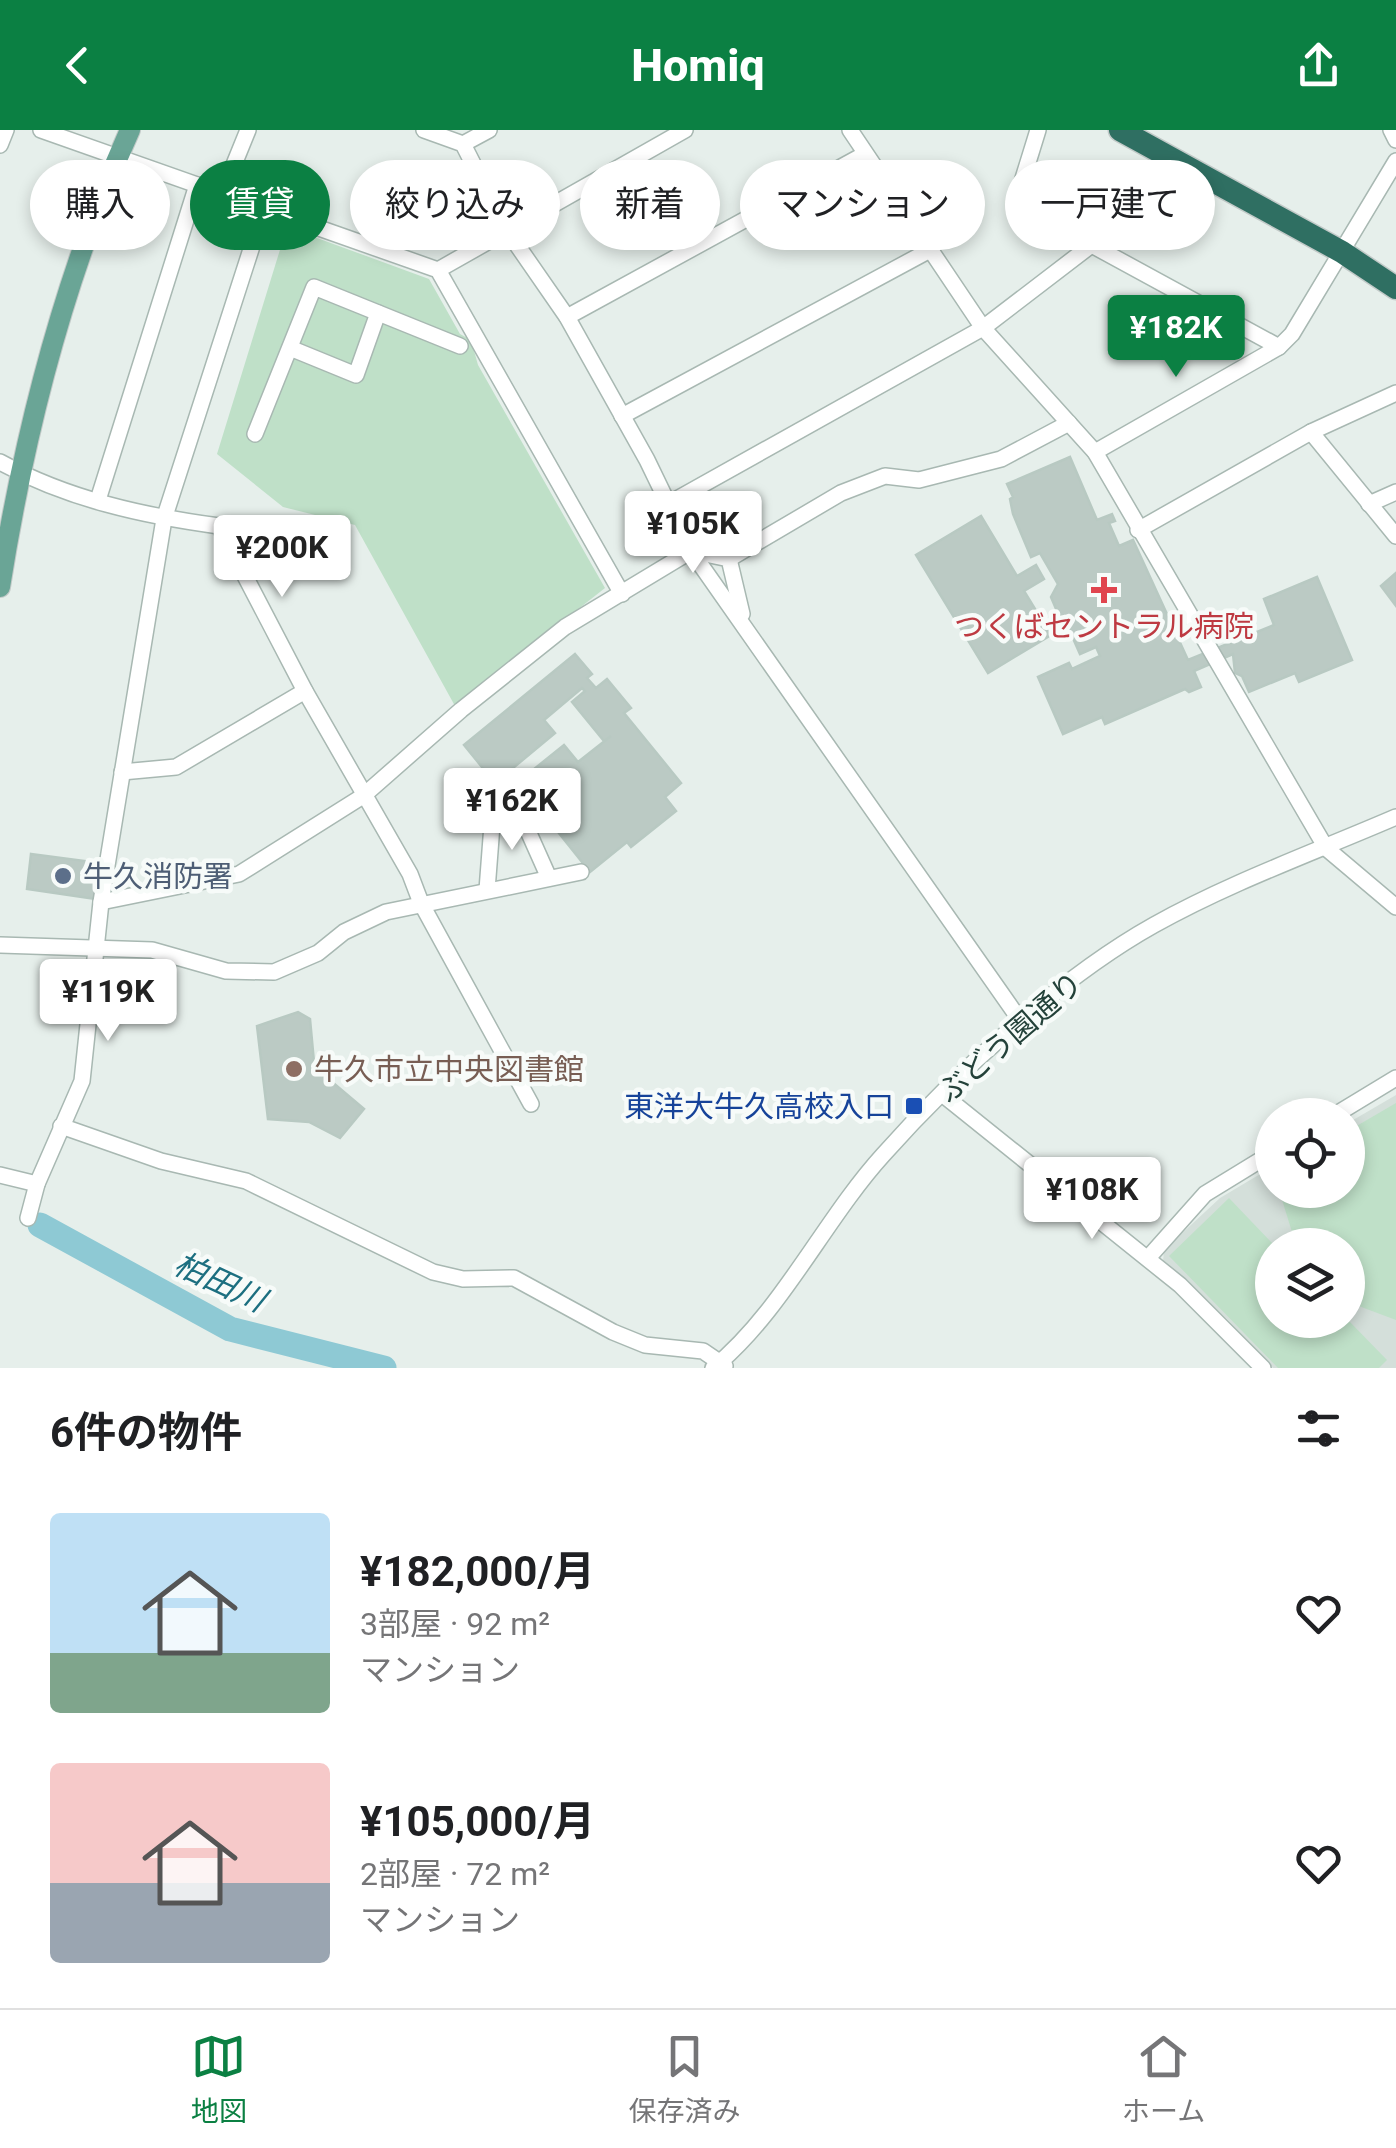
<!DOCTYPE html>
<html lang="ja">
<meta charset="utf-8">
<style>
:root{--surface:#fff;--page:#f2f2f2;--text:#202124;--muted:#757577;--line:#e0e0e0;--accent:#0b8043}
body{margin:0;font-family:Roboto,"Noto Sans JP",sans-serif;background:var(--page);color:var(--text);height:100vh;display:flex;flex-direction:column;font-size:38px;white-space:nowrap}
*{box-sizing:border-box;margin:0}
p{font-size:32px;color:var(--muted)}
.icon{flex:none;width:55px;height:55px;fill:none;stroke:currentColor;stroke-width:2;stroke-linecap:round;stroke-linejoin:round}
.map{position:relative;height:1238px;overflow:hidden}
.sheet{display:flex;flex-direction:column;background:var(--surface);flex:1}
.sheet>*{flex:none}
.hud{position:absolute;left:30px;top:30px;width:1338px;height:90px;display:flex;gap:20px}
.controls{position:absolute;left:1255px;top:968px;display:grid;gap:20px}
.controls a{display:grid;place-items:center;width:110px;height:110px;border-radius:50%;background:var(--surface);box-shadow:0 5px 15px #0003;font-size:50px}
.price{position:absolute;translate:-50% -85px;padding:0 22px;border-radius:10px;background:#fff;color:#222;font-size:32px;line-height:65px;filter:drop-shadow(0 2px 5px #0008)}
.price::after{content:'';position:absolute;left:50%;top:60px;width:30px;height:22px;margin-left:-15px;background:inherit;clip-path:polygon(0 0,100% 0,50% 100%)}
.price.active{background:var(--accent);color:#fff}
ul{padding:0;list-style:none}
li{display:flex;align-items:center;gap:30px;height:250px;padding:0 50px}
li span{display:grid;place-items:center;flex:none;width:280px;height:200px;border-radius:10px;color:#555}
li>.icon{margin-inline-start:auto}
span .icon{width:120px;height:120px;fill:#fffc;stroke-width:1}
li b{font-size:42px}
h2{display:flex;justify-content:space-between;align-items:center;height:120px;padding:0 50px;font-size:42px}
.tag{padding:0 35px;border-radius:45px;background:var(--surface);box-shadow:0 5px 15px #0003;font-size:35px;line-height:90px}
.tag.active{background:var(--accent);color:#fff}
header{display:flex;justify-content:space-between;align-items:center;height:130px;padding:0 50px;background:var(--accent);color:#fff;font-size:45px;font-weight:800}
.dock{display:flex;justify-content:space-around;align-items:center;height:140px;border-top:2px solid var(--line);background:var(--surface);font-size:28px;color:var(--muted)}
.dock a{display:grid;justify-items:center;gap:5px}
.dock .active{color:var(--accent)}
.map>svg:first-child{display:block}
.built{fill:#d4dfda;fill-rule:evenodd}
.green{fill:#bfe0c8}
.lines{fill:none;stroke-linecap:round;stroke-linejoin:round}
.river{stroke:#8ec9d4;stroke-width:25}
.building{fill:#bbcac4;stroke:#b8c9c2;stroke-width:2.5}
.minor-casing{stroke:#a8b8b2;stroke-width:18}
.major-casing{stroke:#c2cac8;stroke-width:22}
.highway-casing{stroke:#c2cac8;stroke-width:25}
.minor{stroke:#fff;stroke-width:15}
.major{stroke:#6aa596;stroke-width:20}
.highway{stroke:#2f6f62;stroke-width:22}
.health-dot{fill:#e0444e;stroke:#f7fbf9;stroke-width:4}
.service-dot{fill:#5c6f8a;stroke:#f7fbf9;stroke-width:4}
.education-dot{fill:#8d6e63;stroke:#f7fbf9;stroke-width:4}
.transit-dot{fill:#1a4fb4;stroke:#f7fbf9;stroke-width:4}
.labels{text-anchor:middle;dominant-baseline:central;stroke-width:9;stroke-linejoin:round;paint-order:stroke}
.health-label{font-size:30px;fill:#be3a42;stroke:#f7fbf9}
.service-label{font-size:30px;fill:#4e5e75;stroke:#f7fbf9;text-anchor:start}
.street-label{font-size:30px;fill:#24423a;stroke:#f7fbf9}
.education-label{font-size:30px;fill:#785e54;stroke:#f7fbf9;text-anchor:start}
.transit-label{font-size:30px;fill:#164399;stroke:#f7fbf9;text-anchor:end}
.water-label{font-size:32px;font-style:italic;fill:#1c6f80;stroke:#f7fbf9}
</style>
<header><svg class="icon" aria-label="back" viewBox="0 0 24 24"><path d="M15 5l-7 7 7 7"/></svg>Homiq<svg class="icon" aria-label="share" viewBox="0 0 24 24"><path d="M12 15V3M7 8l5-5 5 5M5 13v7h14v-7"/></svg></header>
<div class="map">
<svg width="1396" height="1238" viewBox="0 0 1396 1238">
<rect width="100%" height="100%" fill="#e6efeb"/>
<!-- built -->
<path class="built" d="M1396,965V1238H1273L1227,1189L1163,1132L1164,1120L1220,1068L1272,1037V1060H1348V993ZM1272,1115H1348V1190H1272Z"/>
<!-- green -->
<g class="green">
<polygon points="287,97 429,149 460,204 471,210 478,235 605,458 455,576 355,395 283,377 217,324"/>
<polygon points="1396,973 1396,1190 1348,1172 1348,1115 1296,1115 1279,1060 1348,1060 1348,1001"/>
<polygon points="1229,1068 1274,1115 1272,1190 1348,1190 1387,1230 1379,1238 1278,1238 1169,1126"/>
</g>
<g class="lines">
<!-- river -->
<polyline class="river" points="40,1095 230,1199 384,1238"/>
</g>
<!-- building -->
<g class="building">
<polygon points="1070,327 1097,390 1112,384 1115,391 1109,393 1119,416 1133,410 1188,530 1274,495 1264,469 1317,447 1352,530 1299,552 1295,543 1249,562 1242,546 1235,543 1233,524 1194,541 1201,557 1189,562 1185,559 1105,594 1102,587 1063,604 1038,547 1069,533 1072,539 1100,526 1096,517 1080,524 1072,506 1068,507 1051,467 1058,454 1040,423 1031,427 1013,384 1010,369 1013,367 1007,354"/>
<polygon points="981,386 1017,446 1036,435 1044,449 1024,461 1051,505 988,543 916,425"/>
<polygon points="1396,443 1396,476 1381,456"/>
<polygon points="575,524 592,544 587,548 596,558 607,549 631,578 624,583 681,653 665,667 676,681 631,717 627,712 590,742 518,652 564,615 578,632 611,606 604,611 572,572 585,561 582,558 544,590 555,603 495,653 464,615"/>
<polygon points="31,724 100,733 96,769 27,759"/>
<polygon points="298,882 310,889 314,932 324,931 325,946 364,979 340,1008 309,992 268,989 257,896"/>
</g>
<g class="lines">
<!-- minor casing -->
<g class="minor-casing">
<g id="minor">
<polyline points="41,0 438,140 622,464"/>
<polyline points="424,0 463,14 506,99 567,187 647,330 691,421 1022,893"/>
<polyline points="850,0 983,198 1095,322 1326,718 1396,777"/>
<polyline points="1038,0 1017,68 1020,76 1279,217"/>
<polyline points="1391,0 1396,10"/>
<polyline points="463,14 489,0"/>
<polyline points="0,15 6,0"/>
<polyline points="222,64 248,0"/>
<polyline points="438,140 685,0"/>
<polyline points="567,187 865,24"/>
<polyline points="290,218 356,245 378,183"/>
<polyline points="622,286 930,120"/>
<polyline points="1311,302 1396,406"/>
<polyline points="255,304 314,157 460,216"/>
<polyline points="1095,322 1279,217 1292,204 1396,31"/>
<path d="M0,332C67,369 144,386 219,396L305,561L410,744L421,773L531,974"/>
<polyline points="98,370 197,55"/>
<polyline points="668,374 983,198 1094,113"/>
<polyline points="1369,374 1396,362"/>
<polyline points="1138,400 1311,302 1396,263"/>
<polyline points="729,429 841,363 885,346 919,350 1001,329 1069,293"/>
<polyline points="122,642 176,637 305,561"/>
<polyline points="487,760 492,695 500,680 509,677 520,683 549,748"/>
<polyline points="101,772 239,744 363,666 461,580 565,497 691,421 729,429 742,484"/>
<polyline points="0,815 152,820 226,841 274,842 318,823 344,802 386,782 581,742"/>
<polyline points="942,964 1180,1155 1263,1238"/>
<polyline points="1335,985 1396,948"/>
<polyline points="61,996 161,1031 246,1051 433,1142 463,1149 514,1148 613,1202 645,1215 703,1221 725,1236"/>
<polyline points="0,1045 37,1054"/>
<polyline points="28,1088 37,1054 82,951 101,772 164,389 264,79"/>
<polyline points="1148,1128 1205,1064 1272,1023"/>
<path d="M713,1238C781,1183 824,1090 883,1025C954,945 1061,847 1154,795C1231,752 1315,722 1396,687"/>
</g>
</g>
<!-- major casing -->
<g class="major-casing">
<path id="major" d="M0,457C25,299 64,146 130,0"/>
</g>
<!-- highway casing -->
<g class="highway-casing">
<polyline id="highway" points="1120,0 1342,122 1396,158"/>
</g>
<!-- minor -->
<use href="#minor" class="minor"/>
<!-- major -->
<use href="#major" class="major"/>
<!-- highway -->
<use href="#highway" class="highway"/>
</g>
<!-- markers -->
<path class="health-dot" d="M1099 445h10v10h10v10h-10v10h-10v-10h-10v-10h10z"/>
<circle class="service-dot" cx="63" cy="746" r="10"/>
<circle class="education-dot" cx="294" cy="939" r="10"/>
<rect class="transit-dot" x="904" y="966" width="20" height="20" rx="5"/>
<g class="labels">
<!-- health labels -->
<g class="health-label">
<text x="1104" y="496">つくばセントラル病院</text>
</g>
<!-- service labels -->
<g class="service-label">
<text x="83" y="746">牛久消防署</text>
</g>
<!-- street labels -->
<g class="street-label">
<text transform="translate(1010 907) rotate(-41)">ぶどう園通り</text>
</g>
<!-- education labels -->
<g class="education-label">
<text x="314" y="939">牛久市立中央図書館</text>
</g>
<!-- transit labels -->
<g class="transit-label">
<text x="894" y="976">東洋大牛久高校入口</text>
</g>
<!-- water labels -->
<g class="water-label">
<text transform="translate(220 1152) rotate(25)">柏田川</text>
</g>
</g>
</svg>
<div class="controls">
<a><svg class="icon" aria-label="locate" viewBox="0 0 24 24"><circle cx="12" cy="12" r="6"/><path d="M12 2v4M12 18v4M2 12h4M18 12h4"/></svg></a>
<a><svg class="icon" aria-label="layers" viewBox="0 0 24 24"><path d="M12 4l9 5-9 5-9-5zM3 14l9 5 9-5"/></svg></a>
</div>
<b class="price active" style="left:1176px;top:250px">¥182K</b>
<b class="price" style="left:693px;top:446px">¥105K</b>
<b class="price" style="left:282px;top:470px">¥200K</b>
<b class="price" style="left:512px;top:723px">¥162K</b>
<b class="price" style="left:108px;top:914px">¥119K</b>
<b class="price" style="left:1092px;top:1112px">¥108K</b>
<div class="hud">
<a class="tag">購入</a>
<a class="tag active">賃貸</a>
<a class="tag">絞り込み</a>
<a class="tag">新着</a>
<a class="tag">マンション</a>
<a class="tag">一戸建て</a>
</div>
</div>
<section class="sheet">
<h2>6件の物件<svg class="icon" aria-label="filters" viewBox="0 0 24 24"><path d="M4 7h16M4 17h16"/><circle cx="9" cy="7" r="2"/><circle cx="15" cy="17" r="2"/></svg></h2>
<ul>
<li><span style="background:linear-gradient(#bfe0f5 70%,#7fa58c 0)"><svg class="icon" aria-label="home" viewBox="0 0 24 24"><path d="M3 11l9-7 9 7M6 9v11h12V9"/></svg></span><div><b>¥182,000/月</b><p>3部屋 · 92 m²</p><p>マンション</p></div><svg class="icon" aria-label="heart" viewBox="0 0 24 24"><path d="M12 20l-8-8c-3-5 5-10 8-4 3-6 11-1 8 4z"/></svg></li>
<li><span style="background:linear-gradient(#f6c9c9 60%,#9aa5b1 0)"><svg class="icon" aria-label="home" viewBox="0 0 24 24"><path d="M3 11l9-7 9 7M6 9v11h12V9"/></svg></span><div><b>¥105,000/月</b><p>2部屋 · 72 m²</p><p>マンション</p></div><svg class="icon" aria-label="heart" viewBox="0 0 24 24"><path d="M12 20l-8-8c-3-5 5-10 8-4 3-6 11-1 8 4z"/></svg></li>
</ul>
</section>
<nav class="dock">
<a class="active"><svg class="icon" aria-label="map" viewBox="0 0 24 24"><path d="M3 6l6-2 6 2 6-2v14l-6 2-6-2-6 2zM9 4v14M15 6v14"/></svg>地図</a>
<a><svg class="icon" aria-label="saved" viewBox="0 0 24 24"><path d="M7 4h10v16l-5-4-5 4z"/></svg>保存済み</a>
<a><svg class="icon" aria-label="home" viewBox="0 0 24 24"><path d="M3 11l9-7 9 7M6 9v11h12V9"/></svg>ホーム</a>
</nav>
